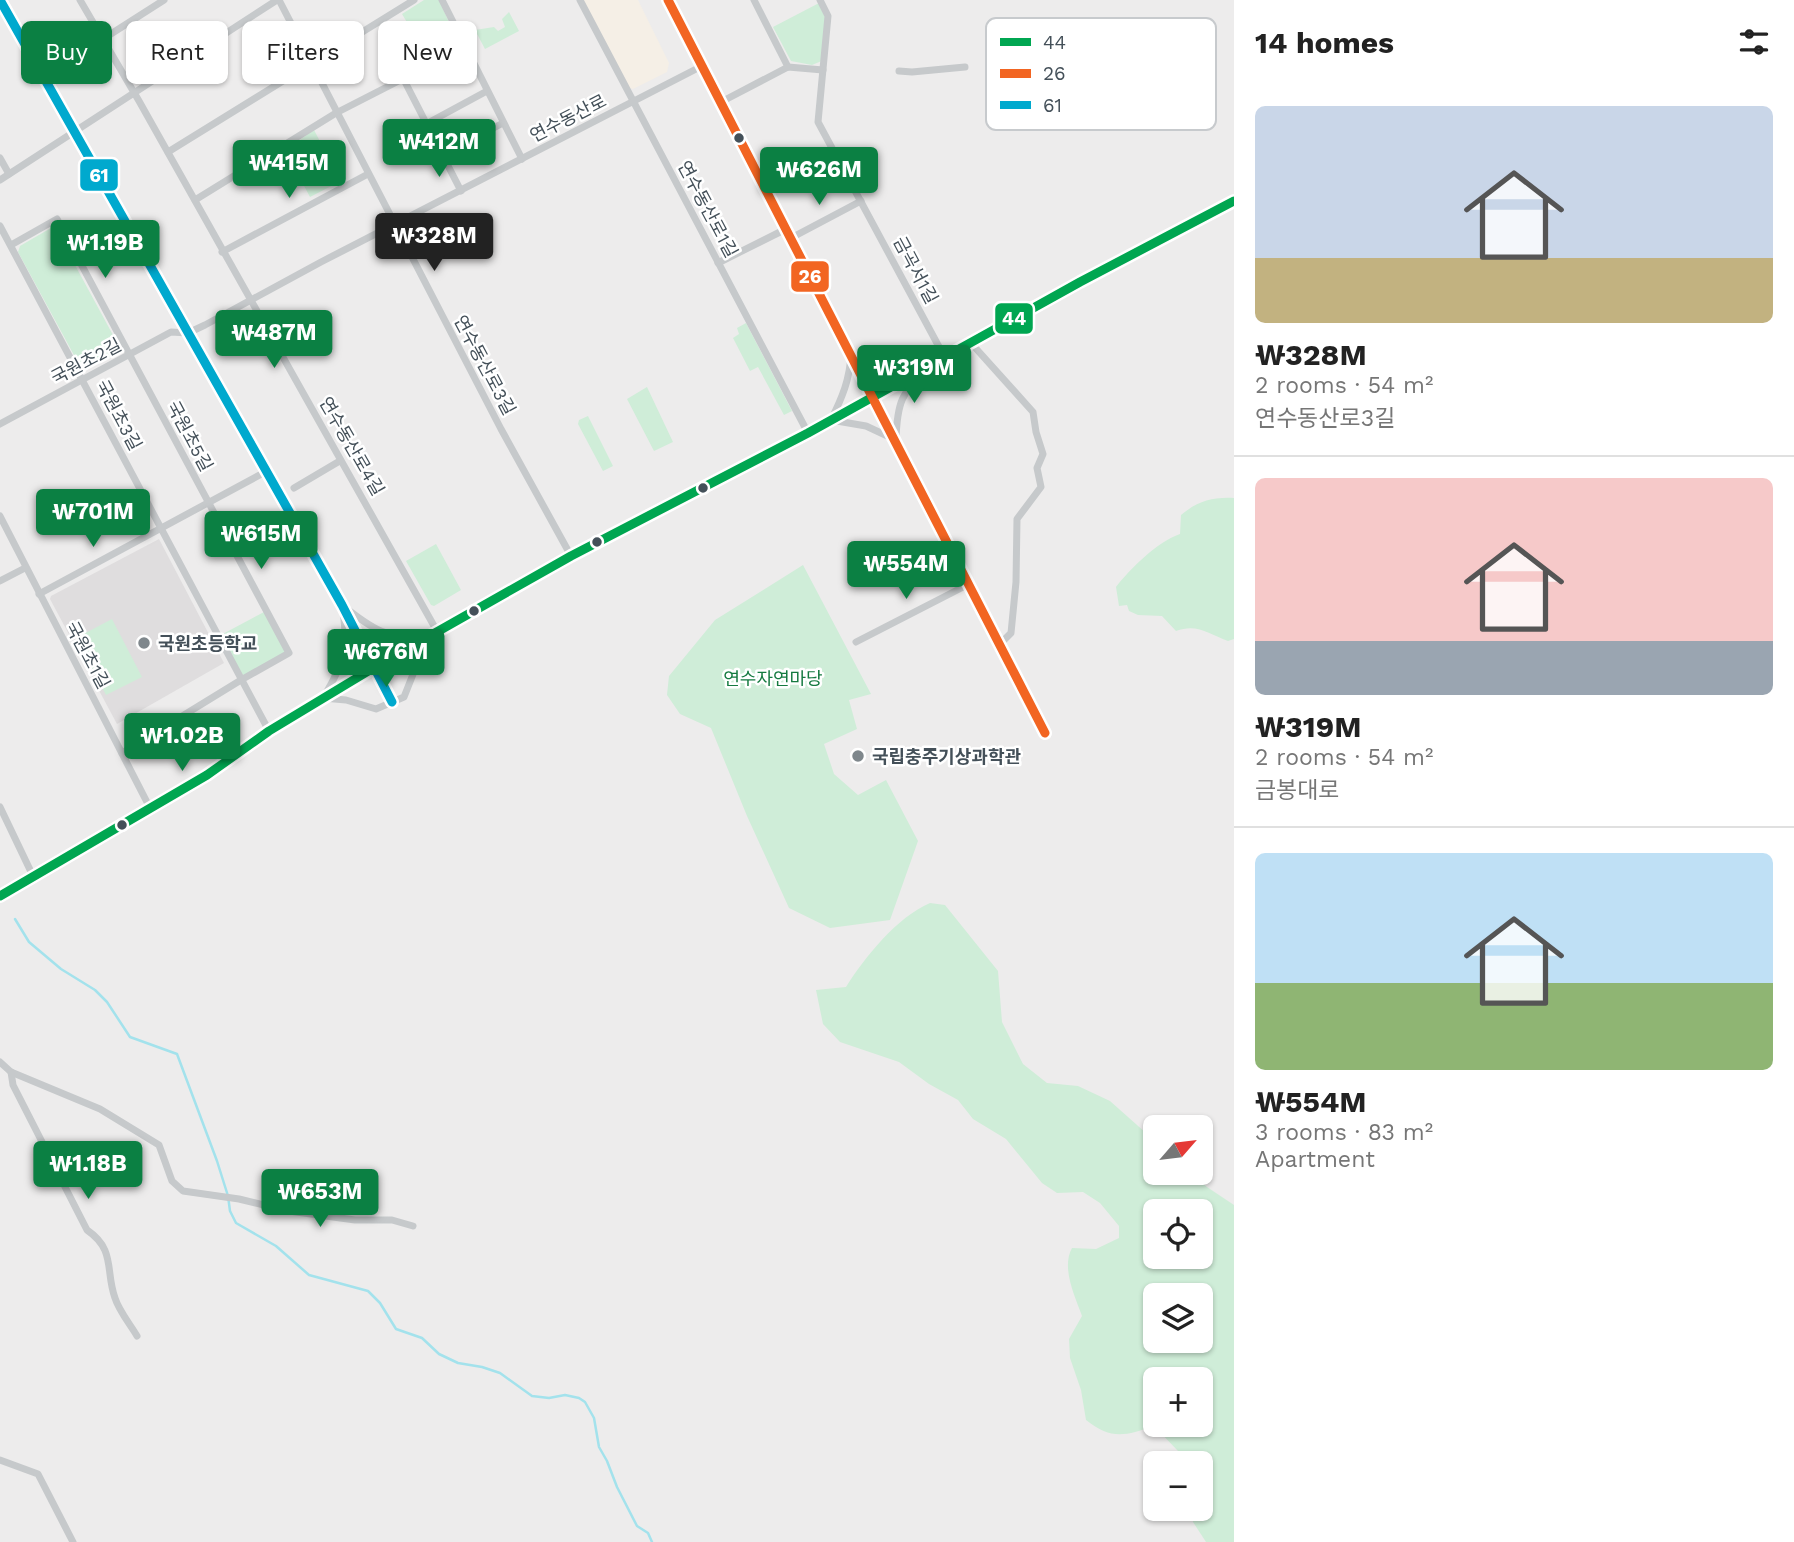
<!DOCTYPE html>
<meta charset="utf-8">
<style>
:root{--surface:#fff;--page:#f6f6f6;--text:#222;--muted:#767676;--line:#e0e0e0;--accent:#0b8043}
body{margin:0;font-family:"Work Sans","Noto Sans KR",sans-serif;background:var(--page);color:var(--text);height:100vh;display:flex;flex-direction:column;font-size:26px;white-space:nowrap}
*{box-sizing:border-box;margin:0}
p{font-size:23px;color:var(--muted)}
.icon{flex:none;width:38px;height:38px;fill:none;stroke:currentColor;stroke-width:2;stroke-linecap:round;stroke-linejoin:round}
.map{position:relative;flex:1;overflow:hidden}
.side{display:flex;flex-direction:column;background:var(--surface);width:560px}
.side>*{flex:none}
.hud{position:absolute;left:21px;top:21px;width:665px;height:63px;display:flex;gap:14px}
.needle{width:46px;rotate:62deg}
.fabs{position:absolute;left:1143px;top:1115px;display:grid;gap:14px}
.fabs a{display:grid;place-items:center;width:70px;height:70px;border-radius:10px;background:var(--surface);box-shadow:0 2px 5px #0004;font-size:35px}
.price{position:absolute;translate:-50% -60px;padding:0 16px;border-radius:7px;background:var(--accent);color:#fff;font-size:23px;line-height:46px;filter:drop-shadow(0 2px 4px #0008)}
.price::after{content:'';position:absolute;left:50%;top:42px;width:21px;height:16px;margin-left:-10px;background:inherit;clip-path:polygon(0 0,100% 0,50% 100%)}
.price.current{background:#222;color:#fff}
ul{padding:0;list-style:none}
li{display:grid;align-content:center;gap:14px;height:371px;padding:0 21px}
li+li{border-top:2px solid var(--line)}
li span{display:grid;place-items:center;height:217px;border-radius:10px;color:#555}
li>.icon{margin-inline-start:auto}
span .icon{width:126px;height:126px;fill:#fffc;stroke-width:1}
li b{font-size:30px}
h2{display:flex;justify-content:space-between;align-items:center;height:84px;padding:0 21px;font-size:30px}
.pill{padding:0 24px;border-radius:10px;background:var(--surface);box-shadow:0 2px 5px #0004;font-size:24px;line-height:63px}
.pill.current{background:var(--accent);color:#fff}
main{display:flex;flex:1;min-height:0}
.map>svg:first-child{display:block}
.commercial{fill:#f5efe6}
.education{fill:#dfddde}
.green{fill:#cfedd8;fill-rule:evenodd}
.lines{fill:none;stroke-linecap:round;stroke-linejoin:round}
.stream{stroke:#a3e2ec;stroke-width:2.5}
.minor{stroke:#c6c9cb;stroke-width:7}
.bus-1-casing{stroke:#fff;stroke-width:14}
.bus-2-casing{stroke:#fff;stroke-width:14}
.bus-3-casing{stroke:#fff;stroke-width:14}
.bus-1{stroke:#00a651;stroke-width:9}
.bus-2{stroke:#f26522;stroke-width:9}
.bus-3{stroke:#00a9ce;stroke-width:9}
.bus-dot{fill:#445059;stroke:#fff;stroke-width:2.5}
.poi-dot{fill:#7f878c;stroke:#fff;stroke-width:2.5}
.labels{text-anchor:middle;dominant-baseline:central;stroke-width:5;stroke-linejoin:round;paint-order:stroke}
.street-label{font-size:18px;fill:#445059;stroke:#fff}
.poi-label{font-size:18px;font-weight:bold;fill:#445059;stroke:#fff;text-anchor:start}
.park-label{font-size:18px;fill:#157a40;stroke:#fff}
.key{fill:#fff;stroke:#c7cacd;stroke-width:2}
.key-label{font-size:19px;fill:#445059}
.line-badge{stroke:#fff;stroke-width:2.5}
.badge-label{font-size:19px;text-anchor:middle;font-weight:bold;fill:#fff}
</style>
<main>
<div class="map">
<svg width="1234" height="1542" viewBox="0 0 1234 1542">
<rect width="100%" height="100%" fill="#edecec"/>
<!-- commercial -->
<polygon class="commercial" points="583,0 638,0 669,63 667,72 633,89 628,87"/>
<!-- education -->
<polygon class="education" points="159,539 224,663 117,724 50,599 51,596"/>
<!-- green -->
<g class="green">
<polygon points="424,0 439,0 457,40 456,44 429,59 402,14"/>
<polygon points="821,2 828,16 824,60 812,65 791,61 773,27"/>
<polygon points="509,12 519,31 485,49 475,30 494,27 498,31 505,27 502,19"/>
<polygon points="314,130 341,181 310,197 285,150"/>
<polygon points="51,228 56,230 120,348 119,352 88,369 81,368 18,252 20,246"/>
<polygon points="746,323 792,411 784,415 758,367 750,371 733,338 739,334 737,328"/>
<polygon points="647,387 673,442 654,451 627,399"/>
<polygon points="588,416 613,466 603,471 578,424 579,420"/>
<path d="M1234,498V639L1228,641C1209,634 1197,623 1176,631L1162,616L1138,615L1129,611L1127,605L1119,606L1116,587C1131,568 1157,542 1180,534L1181,515C1198,501 1212,497 1234,498Z"/>
<polygon points="436,544 461,590 434,606 431,605 406,561"/>
<polygon points="803,565 871,694 849,700 857,729 824,744 834,774 858,795 886,780 918,841 890,920 830,928 789,908 747,816 711,728 680,714 667,695 669,676 715,620"/>
<polygon points="264,612 285,650 284,654 244,675 239,674 219,636"/>
<polygon points="112,619 142,677 106,695 76,638"/>
<path d="M930,903L945,905L998,971L1002,1022L1023,1064L1047,1083L1078,1086L1110,1101L1155,1141V1172L1190,1173L1207,1187L1234,1205V1542H1206L1193,1522L1190,1509L1200,1508V1463H1180L1178,1451L1154,1426C1125,1436 1111,1440 1086,1420L1081,1390L1070,1358L1069,1339L1082,1316C1075,1296 1061,1268 1072,1248L1096,1249L1119,1238V1226L1100,1203L1083,1192L1057,1193L1042,1183L1006,1139L973,1119L958,1100L929,1084L899,1062L840,1042L823,1024L816,990L846,987C865,957 897,917 930,903ZM1155,1211H1200V1256H1155ZM1155,1295H1200V1340H1155ZM1155,1379H1200V1424H1155Z"/>
</g>
<g class="lines">
<!-- stream -->
<polyline class="stream" points="15,919 29,942 61,969 95,990 107,1002 130,1037 177,1054 217,1161 228,1196 230,1211 236,1223 276,1246 309,1275 368,1291 380,1303 396,1329 422,1338 439,1354 458,1363 482,1367 500,1373 532,1396 549,1398 565,1395 579,1398 585,1402 594,1418 599,1447 607,1461 617,1487 637,1526 648,1533 652,1542"/>
<!-- minor -->
<g class="minor">
<polyline points="0,0 342,605 392,702"/>
<polyline points="80,0 139,101 438,633"/>
<polyline points="279,0 501,429 571,556"/>
<polyline points="442,0 522,159"/>
<polyline points="580,0 808,433"/>
<polyline points="668,0 1045,733"/>
<polyline points="754,0 788,67"/>
<polyline points="820,0 828,16 818,122 945,358"/>
<polyline points="103,39 164,0"/>
<polyline points="899,71 912,72 965,67"/>
<polyline points="403,78 461,191"/>
<polyline points="721,102 788,67 823,70"/>
<polyline points="426,124 487,91"/>
<polyline points="168,152 414,0"/>
<polyline points="442,155 503,123"/>
<polyline points="0,158 9,174"/>
<polyline points="0,180 277,0"/>
<polyline points="195,200 336,113 465,47"/>
<polyline points="0,226 269,731"/>
<polyline points="791,238 861,201"/>
<polyline points="11,245 57,219 289,653 241,680 122,753"/>
<polyline points="222,252 368,174"/>
<polyline points="718,263 786,229"/>
<polyline points="971,343 1033,412 1036,432 1043,454 1037,468 1041,487 1017,519 1016,582 1011,633 1001,643"/>
<path d="M851,354C882,367 894,372 928,368C901,392 897,404 896,440L866,426L831,420C842,398 850,379 851,354Z"/>
<polyline points="0,424 171,332 188,333 205,325 321,262 702,66"/>
<polyline points="294,488 338,462"/>
<polyline points="0,516 150,808"/>
<polyline points="0,581 25,568"/>
<polyline points="39,594 267,471"/>
<path d="M342,605C373,630 386,638 427,639L404,697L376,709L346,700L323,698C345,662 349,647 342,605Z"/>
<polyline points="856,642 969,584"/>
<polyline points="0,807 33,876"/>
<polyline points="0,896 207,775 269,731 375,667 571,556 808,433 1080,282 1234,201"/>
<polyline points="0,1062 11,1072 100,1109 159,1145 172,1181 183,1191 239,1199 289,1211 355,1220 392,1220 413,1226"/>
<path d="M11,1072L13,1085L87,1230C116,1250 105,1270 115,1298C119,1311 130,1324 137,1336"/>
<polyline points="0,1460 38,1474 73,1542"/>
</g>
<!-- bus-1 casing -->
<g class="bus-1-casing">
<polyline id="bus-1" points="0,896 207,775 269,731 375,667 571,556 808,433 1080,282 1234,201"/>
</g>
<!-- bus-2 casing -->
<g class="bus-2-casing">
<polyline id="bus-2" points="668,0 1045,733"/>
</g>
<!-- bus-3 casing -->
<g class="bus-3-casing">
<polyline id="bus-3" points="0,0 342,605 392,702"/>
</g>
<!-- bus-1 -->
<use href="#bus-1" class="bus-1"/>
<!-- bus-2 -->
<use href="#bus-2" class="bus-2"/>
<!-- bus-3 -->
<use href="#bus-3" class="bus-3"/>
</g>
<!-- markers -->
<g class="bus-dot">
<circle cx="739" cy="138" r="6"/>
<circle cx="703" cy="488" r="6"/>
<circle cx="597" cy="542" r="6"/>
<circle cx="474" cy="611" r="6"/>
<circle cx="122" cy="825" r="6"/>
</g>
<g class="poi-dot">
<circle cx="144" cy="643" r="7"/>
<circle cx="858" cy="756" r="7"/>
</g>
<g class="labels">
<!-- street labels -->
<g class="street-label">
<text transform="translate(568 118) rotate(-27)">연수동산로</text>
<text transform="translate(708 209) rotate(62)">연수동산로1길</text>
<text transform="translate(916 270) rotate(62)">금곡서1길</text>
<text transform="translate(86 361) rotate(-28)">국원초2길</text>
<text transform="translate(485 365) rotate(62)">연수동산로3길</text>
<text transform="translate(119 415) rotate(62)">국원초3길</text>
<text transform="translate(190 436) rotate(62)">국원초5길</text>
<text transform="translate(352 446) rotate(60)">연수동산로4길</text>
<text transform="translate(88 655) rotate(62)">국원초1길</text>
</g>
<!-- poi labels -->
<g class="poi-label">
<text x="158" y="643">국원초등학교</text>
<text x="872" y="756">국립충주기상과학관</text>
</g>
<!-- park labels -->
<g class="park-label">
<text x="773" y="678">연수자연마당</text>
</g>
</g>
<!-- legend -->
<rect x="986" y="18" width="230" height="112" rx="10" class="key"/>
<rect x="1000" y="38" width="31" height="8" fill="#00a651"/>
<rect x="1000" y="69" width="31" height="9" fill="#f26522"/>
<rect x="1000" y="101" width="31" height="8" fill="#00a9ce"/>
<g class="key-label">
<text x="1043" y="49">44</text>
<text x="1043" y="80">26</text>
<text x="1043" y="112">61</text>
</g>
<g class="line-badge">
<rect x="79" y="158" width="40" height="34" rx="7" fill="#00a9ce"/>
<rect x="790" y="260" width="40" height="33" rx="7" fill="#f26522"/>
<rect x="994" y="302" width="40" height="33" rx="7" fill="#00a651"/>
</g>
<g class="badge-label">
<text x="99" y="182">61</text>
<text x="810" y="283">26</text>
<text x="1014" y="325">44</text>
</g>
</svg>
<div class="fabs">
<a><svg class="needle" viewBox="-14 -14 28 28"><path d="M0-13l5 13h-10z" fill="#e53935"/><path d="M0 13l5-13h-10z" fill="#767676"/></svg></a>
<a><svg class="icon" aria-label="locate" viewBox="0 0 24 24"><circle cx="12" cy="12" r="6"/><path d="M12 2v4M12 18v4M2 12h4M18 12h4"/></svg></a>
<a><svg class="icon" aria-label="layers" viewBox="0 0 24 24"><path d="M12 4l9 5-9 5-9-5zM3 14l9 5 9-5"/></svg></a>
<a>+</a>
<a>−</a>
</div>
<b class="price" style="left:439px;top:179px">₩412M</b>
<b class="price" style="left:289px;top:200px">₩415M</b>
<b class="price" style="left:819px;top:207px">₩626M</b>
<b class="price current" style="left:434px;top:273px">₩328M</b>
<b class="price" style="left:105px;top:280px">₩1.19B</b>
<b class="price" style="left:274px;top:370px">₩487M</b>
<b class="price" style="left:914px;top:405px">₩319M</b>
<b class="price" style="left:93px;top:549px">₩701M</b>
<b class="price" style="left:261px;top:571px">₩615M</b>
<b class="price" style="left:906px;top:601px">₩554M</b>
<b class="price" style="left:386px;top:689px">₩676M</b>
<b class="price" style="left:182px;top:773px">₩1.02B</b>
<b class="price" style="left:88px;top:1201px">₩1.18B</b>
<b class="price" style="left:320px;top:1229px">₩653M</b>
<div class="hud">
<a class="pill current">Buy</a>
<a class="pill">Rent</a>
<a class="pill">Filters</a>
<a class="pill">New</a>
</div>
</div>
<section class="side">
<h2>14 homes<svg class="icon" aria-label="filters" viewBox="0 0 24 24"><path d="M4 7h16M4 17h16"/><circle cx="9" cy="7" r="2"/><circle cx="15" cy="17" r="2"/></svg></h2>
<ul>
<li><span style="background:linear-gradient(#c9d6e8 70%,#c2b280 0)"><svg class="icon" aria-label="home" viewBox="0 0 24 24"><path d="M3 11l9-7 9 7M6 9v11h12V9"/></svg></span><div><b>₩328M</b><p>2 rooms · 54 m²</p><p>연수동산로3길</p></div></li>
<li><span style="background:linear-gradient(#f6c9c9 75%,#9aa5b1 0)"><svg class="icon" aria-label="home" viewBox="0 0 24 24"><path d="M3 11l9-7 9 7M6 9v11h12V9"/></svg></span><div><b>₩319M</b><p>2 rooms · 54 m²</p><p>금봉대로</p></div></li>
<li><span style="background:linear-gradient(#bfe0f5 60%,#8fb573 0)"><svg class="icon" aria-label="home" viewBox="0 0 24 24"><path d="M3 11l9-7 9 7M6 9v11h12V9"/></svg></span><div><b>₩554M</b><p>3 rooms · 83 m²</p><p>Apartment</p></div></li>
</ul>
</section>
</main>
